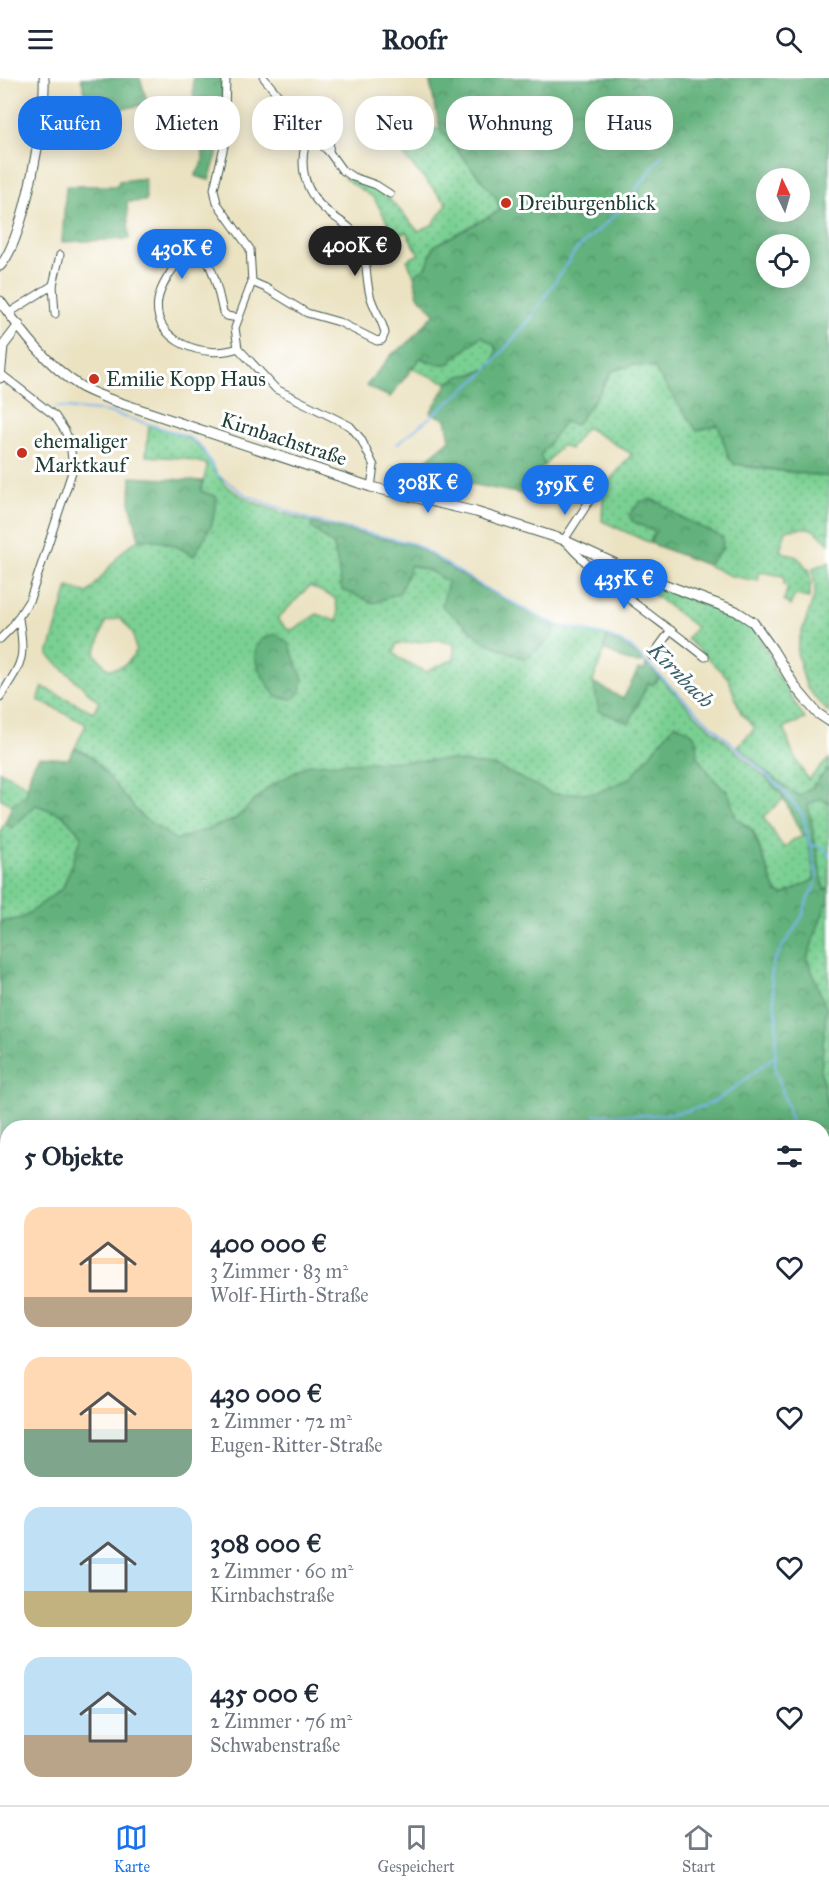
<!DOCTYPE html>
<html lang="de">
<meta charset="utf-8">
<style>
:root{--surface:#fff;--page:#f6f6f7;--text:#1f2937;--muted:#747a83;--line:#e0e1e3;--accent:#1a73e8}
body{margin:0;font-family:"IM FELL Great Primer",serif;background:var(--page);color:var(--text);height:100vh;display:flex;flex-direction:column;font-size:22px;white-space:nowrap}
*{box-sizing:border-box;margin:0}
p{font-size:20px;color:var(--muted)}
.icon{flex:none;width:33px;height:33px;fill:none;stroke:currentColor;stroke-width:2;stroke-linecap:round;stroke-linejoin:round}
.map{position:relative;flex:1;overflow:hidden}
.sheet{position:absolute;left:0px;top:1042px;width:830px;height:686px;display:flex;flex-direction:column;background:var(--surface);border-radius:24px 24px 0 0;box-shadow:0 3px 15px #0003}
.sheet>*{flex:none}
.banner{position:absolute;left:18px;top:18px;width:794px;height:54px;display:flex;gap:12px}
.needle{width:39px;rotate:355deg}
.controls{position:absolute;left:756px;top:90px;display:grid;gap:12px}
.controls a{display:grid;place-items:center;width:54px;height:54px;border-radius:50%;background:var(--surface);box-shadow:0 3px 15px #0003;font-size:30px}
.price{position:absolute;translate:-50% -51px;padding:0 14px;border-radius:21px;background:var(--accent);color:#fff;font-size:20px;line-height:39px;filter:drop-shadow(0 2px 3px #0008)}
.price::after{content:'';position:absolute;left:50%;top:36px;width:18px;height:14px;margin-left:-9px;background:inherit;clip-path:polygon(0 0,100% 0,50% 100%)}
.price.active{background:#222;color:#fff}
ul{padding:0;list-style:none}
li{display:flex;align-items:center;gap:18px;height:150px;padding:0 24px}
li span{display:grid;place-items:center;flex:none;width:168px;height:120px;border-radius:18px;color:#555}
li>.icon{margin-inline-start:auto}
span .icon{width:72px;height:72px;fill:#fffc;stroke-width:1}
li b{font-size:26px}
h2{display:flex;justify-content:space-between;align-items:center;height:72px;padding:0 24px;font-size:26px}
.pill{padding:0 21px;border-radius:24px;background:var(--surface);box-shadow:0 3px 15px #0003;font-size:21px;line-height:54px}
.pill.active{background:var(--accent);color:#fff}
header{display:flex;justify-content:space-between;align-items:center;height:78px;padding:0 24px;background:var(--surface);font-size:27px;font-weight:700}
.tabs{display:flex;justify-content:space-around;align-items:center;height:84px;border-top:2px solid var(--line);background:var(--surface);font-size:16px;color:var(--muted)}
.tabs a{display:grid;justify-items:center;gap:3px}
.tabs .active{color:var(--accent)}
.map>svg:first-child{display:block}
.grass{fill:url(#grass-dots);stroke:#4c8664;stroke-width:1.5;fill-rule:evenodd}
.forest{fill:url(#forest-crowns);stroke:#417858;stroke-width:1.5;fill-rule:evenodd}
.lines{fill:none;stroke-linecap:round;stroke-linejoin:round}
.stream{stroke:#7db9ef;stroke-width:2}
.street-casing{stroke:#3e5649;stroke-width:9}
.secondary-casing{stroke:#3e5649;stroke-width:11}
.street{stroke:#fff;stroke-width:7}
.secondary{stroke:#fff;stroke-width:9}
.poi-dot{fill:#c8321e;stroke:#fff;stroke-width:2}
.labels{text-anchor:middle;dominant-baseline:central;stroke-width:6;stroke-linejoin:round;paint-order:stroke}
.poi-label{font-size:21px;fill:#1f3d34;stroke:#fff;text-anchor:start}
.street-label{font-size:21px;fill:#1f3d34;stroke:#fff}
.water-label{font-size:22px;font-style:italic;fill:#3b626c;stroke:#fff}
</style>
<header><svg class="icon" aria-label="menu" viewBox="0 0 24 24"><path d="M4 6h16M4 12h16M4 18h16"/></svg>Roofr<svg class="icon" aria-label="search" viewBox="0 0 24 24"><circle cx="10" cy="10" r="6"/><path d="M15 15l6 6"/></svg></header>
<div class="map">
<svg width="829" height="1727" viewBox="0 0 829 1727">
<defs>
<pattern id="grass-dots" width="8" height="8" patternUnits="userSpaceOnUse" patternTransform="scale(1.5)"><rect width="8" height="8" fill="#7ad093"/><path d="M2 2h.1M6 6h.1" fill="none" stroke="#63aa79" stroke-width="1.8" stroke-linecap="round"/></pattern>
<pattern id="forest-crowns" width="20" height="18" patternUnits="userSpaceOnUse" patternTransform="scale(1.5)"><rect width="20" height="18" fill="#63b27d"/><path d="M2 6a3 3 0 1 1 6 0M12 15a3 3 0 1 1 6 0" fill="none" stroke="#519267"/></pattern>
</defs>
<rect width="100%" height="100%" fill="#fff"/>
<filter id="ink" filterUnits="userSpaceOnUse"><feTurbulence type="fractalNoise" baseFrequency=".0167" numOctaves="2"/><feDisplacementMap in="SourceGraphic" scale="12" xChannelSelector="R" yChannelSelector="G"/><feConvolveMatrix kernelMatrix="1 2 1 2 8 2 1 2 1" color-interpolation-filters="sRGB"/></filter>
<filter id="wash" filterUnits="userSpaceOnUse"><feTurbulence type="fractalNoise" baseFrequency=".008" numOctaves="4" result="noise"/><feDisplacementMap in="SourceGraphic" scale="24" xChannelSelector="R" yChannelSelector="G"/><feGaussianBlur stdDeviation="1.35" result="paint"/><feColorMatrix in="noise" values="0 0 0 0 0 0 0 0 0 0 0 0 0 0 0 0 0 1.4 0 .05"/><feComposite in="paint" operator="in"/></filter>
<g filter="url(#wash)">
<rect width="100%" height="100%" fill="#ebe2c1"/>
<!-- grass -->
<g class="grass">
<path d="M431,51H440L498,122L499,133L434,168L427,188L414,197L407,182L419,176L406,154L395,158L374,120L344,100C370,92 403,136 418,153L432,147L447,126L389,61Z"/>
<path d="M481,258L493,266L497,272L492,289C477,296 462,296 448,305L412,291L420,280L437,286H448Z"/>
<path d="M633,287L653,289L718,347L729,380L747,389L829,399V466C813,448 810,448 786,452L780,473C793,477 801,478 807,492L809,491L811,504L809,520L795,517L790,528L784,522L788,508L784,507V498L760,494L758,503L731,498L707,487L722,471V459L680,439L659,424L652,422L640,424L632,443L655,454L650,465L602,443L603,417L600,414L632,376L586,349L570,371L561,367L545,387L539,378L564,344L576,347L601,312L612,293Z"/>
<path d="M149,347C169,353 190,356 203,373C212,384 215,398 227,408C251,427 284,435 313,445L312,449L334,468L343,512L374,525L400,514L411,487L432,494L550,560L556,548L583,552L607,559L604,572L593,604L629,645L648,605L657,604L659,599L696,637L765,699L782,717L783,721L763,739L784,770L793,762L807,757L815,802L783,817L776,814L753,752L736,740L728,714L717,705L696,677L698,665L675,646L631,700L597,715L552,716L498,689L270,708L234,742L176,762L141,738L92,679L75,670L86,646L38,622L43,609L93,634L99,624L48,577L68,509L88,515C128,471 130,440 194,478L201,413L207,389L206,386L182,380L146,378ZM310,508L335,520L338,536L337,543L317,536L292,552L287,551L277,541ZM120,540L133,555L136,573C129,585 122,592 108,591L95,576L105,544ZM438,562L454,565V581L426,594L399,580L394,575L396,566Z"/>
<polygon points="829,484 829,635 806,609 797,574 800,559 814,519 815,511 813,490"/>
<path d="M648,504L692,522L721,532L742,541L751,548L759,558L768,574L775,593L805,641L784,649L792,674L808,702L829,681V690C819,700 812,712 799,718L768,696L738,668L755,650L741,635L728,600L687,561L696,549L645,510Z"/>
<polygon points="0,693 28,708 26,717 12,727 0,720"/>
<polygon points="821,720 827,725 829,724 829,810 824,812 808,727"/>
<polygon points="36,727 63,737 82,758 63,810 22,840 0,844 0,754 5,745 12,750"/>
<polygon points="829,825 829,1037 821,994 826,930 807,880 826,826"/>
<polygon points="829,1070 829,1152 826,1150 822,1126 822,1071"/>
</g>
<!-- forest -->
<g class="forest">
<polygon points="81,0 140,0 148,26 96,36 89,31"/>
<polygon points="193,0 223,0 220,67 209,102 195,98 203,84 203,75 195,58"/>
<path d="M429,0H829V399L734,386L729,380L718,347L697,353L653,289L633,287L612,293L601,312L576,347L564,344L540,378L545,387L541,391L528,419L522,416L429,398L417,390L450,362L446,341L430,335L448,305L459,298L476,296L491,289L497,272L493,266L481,258L448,286H437L420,280L390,319L366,308L392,276L407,266L435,235L418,218L414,197L427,188L434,168L499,133L498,122L440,51ZM766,100H800V134H766ZM766,166H800V200H766Z"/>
<polygon points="145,100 146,123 127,124 129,161 62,164 66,108 118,108 119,103"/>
<path d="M131,399L203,403L201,413L217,419L212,446L194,478C176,467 161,460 139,461L130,424Z"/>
<path d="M651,421L659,424L680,439L722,459C726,472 715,479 707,487L650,465L655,454L632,443L629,437L640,424Z"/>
<polygon points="313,445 414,467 481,509 556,548 551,560 525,581 485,564 442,528 448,504 432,494 411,487 400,514 374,525 342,512 334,468 311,449"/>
<path d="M275,556L288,565L303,601L301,614L292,621L276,619C267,604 244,579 261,562C264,559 271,558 275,556Z"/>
<polygon points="607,559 627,568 644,583 642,585 630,584 604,572"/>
<polygon points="646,585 659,599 653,607 648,605 629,645 599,633 593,604 623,621 638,592 645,592"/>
<path d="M675,646C693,654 699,656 696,677L717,705L728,714L736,740L752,752L776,814L783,817L815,801L807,757H802L782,717L765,699L768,696L799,718C812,712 819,700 829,690V724L827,725L821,720L808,727L824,812L829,810V825L826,826L807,880L826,930L821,994L829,1037V1070L822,1071V1050H8V1574L0,1588V844L22,840L63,810L82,758L63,737L36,727L12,750L5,745L12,727L26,717C30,701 28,693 39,679L68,681L75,670L92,679L141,738L176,762L234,742L270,708L310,686L448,682L498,689L552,716L597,715L631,700Z"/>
<polygon points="822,1126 826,1150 829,1152 829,1727 664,1727 663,1721 822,1720"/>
<polygon points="0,1685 7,1686 8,1720 177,1720 182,1727 0,1727"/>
</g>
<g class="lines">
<!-- stream -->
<g class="stream">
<polyline points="635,113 662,77"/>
<polyline points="55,329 108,334 187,358 200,367 219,398 246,417 311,442 415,466 482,508 543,541 561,548 609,558 631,569 698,635 782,711 803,737 817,798 815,809 808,820 802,839 774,882 771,900 777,941 775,989 794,1050"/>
<polyline points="397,366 481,298 528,244 576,172 616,136 631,118"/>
<polyline points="811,767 823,769 829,778"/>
<path d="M595,1037C633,1037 678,1041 713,1024C736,1012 755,992 776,977"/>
<polyline points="822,1172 829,1177"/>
</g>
</g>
</g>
<g filter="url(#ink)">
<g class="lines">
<!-- street casing -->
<g class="street-casing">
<g id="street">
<polyline points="226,0 224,68 214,111 217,125 250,171 252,204 235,250 238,270 276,311 350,348 361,361 374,388 371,409"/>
<polyline points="264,0 309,55 329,74 342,92 353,99 376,107 390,116"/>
<polyline points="329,74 332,25"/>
<path d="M252,204L266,210L307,235L339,244L377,263L382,262L385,255C382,241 373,230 370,217C365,199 368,178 359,162C353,149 339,143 328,134C303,114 297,85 309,55"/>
<polyline points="9,235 53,207"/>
<polyline points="55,236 53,207 60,177"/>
<path d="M238,270C206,282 151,264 158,222C161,205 176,187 185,174C212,164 218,216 223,234L227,238L238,240"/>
<path d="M583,409L590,415V422L564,462C604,508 659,541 705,579"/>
<polyline points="0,561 12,549 30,521 73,391 70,364 65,353 55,338 1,296"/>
<polyline points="652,578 671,552"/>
<path d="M0,619C22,584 26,582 19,541"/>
<polyline points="525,1720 528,1727"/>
</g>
</g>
<!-- secondary casing -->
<g class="secondary-casing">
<g id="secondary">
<path d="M0,188C24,163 46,37 44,0"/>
<path d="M0,223C22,254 48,288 80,308C88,313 98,316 106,320L371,409L476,434L564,462L642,498L736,533L753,544L773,572L796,610L817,635L829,643"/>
<polyline points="0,300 3,268 19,247"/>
</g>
</g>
<!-- street -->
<use href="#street" class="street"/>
<!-- secondary -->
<use href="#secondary" class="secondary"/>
</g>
</g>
<!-- markers -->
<g class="poi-dot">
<circle cx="506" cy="125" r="6"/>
<circle cx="94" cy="301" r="6"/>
<circle cx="22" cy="375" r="6"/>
</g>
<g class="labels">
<!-- poi labels -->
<g class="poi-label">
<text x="518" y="125">Dreiburgenblick</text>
<text x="106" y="301">Emilie Kopp Haus</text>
<text x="34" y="363">ehemaliger<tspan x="34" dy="24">Marktkauf</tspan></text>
</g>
<!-- street labels -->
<g class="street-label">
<text transform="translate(284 361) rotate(18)">Kirnbachstraße</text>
</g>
<!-- water labels -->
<g class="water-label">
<text transform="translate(681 597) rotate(45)">Kirnbach</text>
</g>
</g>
</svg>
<div class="controls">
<a><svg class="needle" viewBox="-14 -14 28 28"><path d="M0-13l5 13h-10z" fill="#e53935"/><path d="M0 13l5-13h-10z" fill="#747a83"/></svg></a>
<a><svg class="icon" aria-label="locate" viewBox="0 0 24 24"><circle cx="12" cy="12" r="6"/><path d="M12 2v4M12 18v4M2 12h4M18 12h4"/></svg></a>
</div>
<b class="price active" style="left:355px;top:199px">400K €</b>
<b class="price" style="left:182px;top:202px">430K €</b>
<b class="price" style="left:428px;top:436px">308K €</b>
<b class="price" style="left:565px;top:438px">359K €</b>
<b class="price" style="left:624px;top:532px">435K €</b>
<div class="banner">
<a class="pill active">Kaufen</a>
<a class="pill">Mieten</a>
<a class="pill">Filter</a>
<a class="pill">Neu</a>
<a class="pill">Wohnung</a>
<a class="pill">Haus</a>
</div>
<section class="sheet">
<h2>5 Objekte<svg class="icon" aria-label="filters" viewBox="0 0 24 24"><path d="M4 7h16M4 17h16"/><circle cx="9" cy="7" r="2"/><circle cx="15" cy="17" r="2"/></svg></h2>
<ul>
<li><span style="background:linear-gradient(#ffd9b3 75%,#b9a48a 0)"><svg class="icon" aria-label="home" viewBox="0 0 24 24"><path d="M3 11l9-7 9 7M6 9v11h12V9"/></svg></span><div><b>400 000 €</b><p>3 Zimmer · 83 m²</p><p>Wolf-Hirth-Straße</p></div><svg class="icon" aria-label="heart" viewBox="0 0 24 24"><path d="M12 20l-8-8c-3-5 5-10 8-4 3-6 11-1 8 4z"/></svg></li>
<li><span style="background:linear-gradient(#ffd9b3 60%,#7fa58c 0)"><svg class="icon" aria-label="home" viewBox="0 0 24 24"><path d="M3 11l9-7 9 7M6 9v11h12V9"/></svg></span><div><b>430 000 €</b><p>2 Zimmer · 72 m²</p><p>Eugen-Ritter-Straße</p></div><svg class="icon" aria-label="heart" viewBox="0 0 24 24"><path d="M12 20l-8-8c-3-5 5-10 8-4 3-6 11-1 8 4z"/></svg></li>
<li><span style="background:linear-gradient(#bfe0f5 70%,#c2b280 0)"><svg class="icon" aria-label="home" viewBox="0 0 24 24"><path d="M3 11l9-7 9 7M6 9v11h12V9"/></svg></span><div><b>308 000 €</b><p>2 Zimmer · 60 m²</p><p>Kirnbachstraße</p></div><svg class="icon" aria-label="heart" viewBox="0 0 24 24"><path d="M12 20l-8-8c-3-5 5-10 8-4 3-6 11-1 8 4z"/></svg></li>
<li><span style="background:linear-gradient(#bfe0f5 65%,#b9a48a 0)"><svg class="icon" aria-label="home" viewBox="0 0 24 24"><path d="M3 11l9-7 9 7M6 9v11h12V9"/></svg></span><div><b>435 000 €</b><p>2 Zimmer · 76 m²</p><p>Schwabenstraße</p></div><svg class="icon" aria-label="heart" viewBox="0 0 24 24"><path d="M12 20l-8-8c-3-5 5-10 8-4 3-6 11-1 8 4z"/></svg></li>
</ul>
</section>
</div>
<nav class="tabs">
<a class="active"><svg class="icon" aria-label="map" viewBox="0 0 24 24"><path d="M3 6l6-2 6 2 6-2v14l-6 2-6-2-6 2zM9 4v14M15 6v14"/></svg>Karte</a>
<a><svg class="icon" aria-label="saved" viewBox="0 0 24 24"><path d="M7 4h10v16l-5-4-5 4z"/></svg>Gespeichert</a>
<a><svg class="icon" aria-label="home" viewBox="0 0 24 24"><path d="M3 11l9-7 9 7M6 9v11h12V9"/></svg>Start</a>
</nav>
